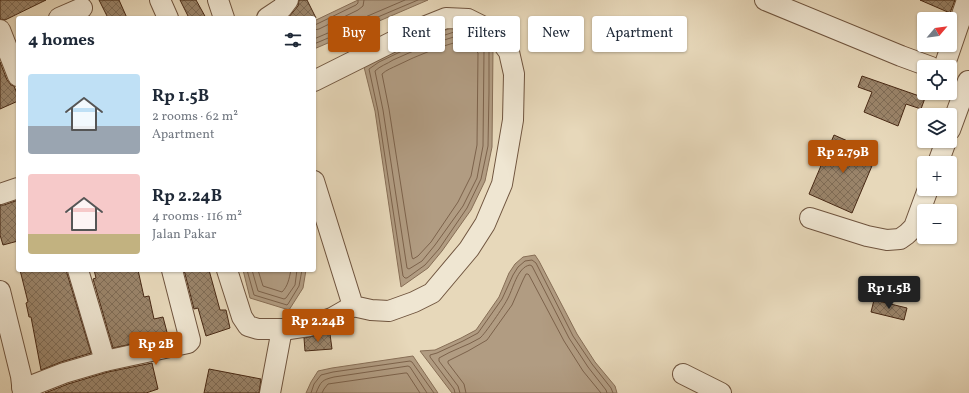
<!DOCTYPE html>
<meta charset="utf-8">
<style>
:root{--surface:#fff;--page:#f6f6f7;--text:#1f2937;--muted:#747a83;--accent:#b45309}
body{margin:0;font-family:Vollkorn,serif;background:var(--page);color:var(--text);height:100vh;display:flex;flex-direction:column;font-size:15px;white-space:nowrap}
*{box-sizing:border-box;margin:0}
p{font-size:13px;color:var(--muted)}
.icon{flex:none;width:22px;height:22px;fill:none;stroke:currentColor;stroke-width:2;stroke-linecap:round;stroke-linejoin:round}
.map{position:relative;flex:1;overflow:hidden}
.drawer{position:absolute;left:16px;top:16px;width:300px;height:256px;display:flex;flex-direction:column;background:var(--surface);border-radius:4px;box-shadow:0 1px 3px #0004}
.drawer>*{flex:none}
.hud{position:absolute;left:328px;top:16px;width:380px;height:36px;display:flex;gap:8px}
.needle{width:26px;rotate:61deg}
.tools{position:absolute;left:917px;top:12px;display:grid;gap:8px}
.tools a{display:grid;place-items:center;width:40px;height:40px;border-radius:4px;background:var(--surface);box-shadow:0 1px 3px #0004;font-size:20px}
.price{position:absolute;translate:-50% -34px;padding:0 9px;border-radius:4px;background:var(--accent);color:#fff;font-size:13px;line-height:26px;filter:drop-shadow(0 1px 2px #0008)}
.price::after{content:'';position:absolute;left:50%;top:24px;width:12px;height:9px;margin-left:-6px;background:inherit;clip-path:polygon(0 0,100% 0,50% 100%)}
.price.active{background:#222;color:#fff}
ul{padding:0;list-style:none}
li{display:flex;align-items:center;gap:12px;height:100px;padding:0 12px}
li span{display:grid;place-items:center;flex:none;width:112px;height:80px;border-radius:4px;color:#555}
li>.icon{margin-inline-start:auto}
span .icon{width:48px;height:48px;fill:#fffc;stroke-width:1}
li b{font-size:17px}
h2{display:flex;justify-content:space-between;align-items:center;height:48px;padding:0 12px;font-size:17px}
.chip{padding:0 14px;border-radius:4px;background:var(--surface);box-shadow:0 1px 3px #0004;font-size:14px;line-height:36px}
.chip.active{background:var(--accent);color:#fff}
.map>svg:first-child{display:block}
.water{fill:#b19c82;stroke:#876e56}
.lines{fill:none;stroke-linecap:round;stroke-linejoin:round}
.shore{stroke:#7c624b;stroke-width:1}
.building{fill:url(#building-cross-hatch);stroke:#472814}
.minor-casing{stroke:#6f543e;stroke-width:22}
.minor{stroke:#efe6d2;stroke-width:20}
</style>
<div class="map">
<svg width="969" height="393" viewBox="0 0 969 393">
<defs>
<pattern id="building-cross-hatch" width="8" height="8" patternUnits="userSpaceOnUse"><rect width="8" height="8" fill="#9a846a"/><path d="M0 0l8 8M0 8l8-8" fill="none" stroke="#7f6c56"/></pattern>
</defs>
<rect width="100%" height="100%" fill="#e7d8ba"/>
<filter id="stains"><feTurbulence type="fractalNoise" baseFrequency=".005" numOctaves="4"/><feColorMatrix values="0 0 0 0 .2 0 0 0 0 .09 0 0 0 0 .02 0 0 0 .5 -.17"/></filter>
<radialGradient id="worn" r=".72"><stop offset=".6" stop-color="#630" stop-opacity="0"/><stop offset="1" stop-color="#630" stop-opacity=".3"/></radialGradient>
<!-- water -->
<g class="water">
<polygon points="358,0 428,0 314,49 314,21"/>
<polygon points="460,25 482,32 493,48 492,147 485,181 471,210 442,251 428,268 401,287 375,111 364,67 398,48 434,34"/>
<polygon points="535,255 539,261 577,334 595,362 615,386 617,393 452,393 420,351 435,350 461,338 476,330 499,297 509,273 515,264 523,257"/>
<polygon points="243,270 306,270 303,288 289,310 250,298"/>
<polygon points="413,356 438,393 306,393 311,382 318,371 332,368"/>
</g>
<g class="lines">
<!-- shore -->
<g class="shore">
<polyline points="314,25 317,24 356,5 358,3 358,0"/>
<polyline points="314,30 319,29 358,10 363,6 364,0"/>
<polyline points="471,33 460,30 436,38 400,52 379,62 369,69 378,111 403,276 405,278 407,278 425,265 439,249 467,208 481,179 488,146 489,92 489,50 481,38"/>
<path d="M460,35L476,40L484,51L483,146L477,178L463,206L435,245L422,261L409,269L407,268L383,110L375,71C380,66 387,64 393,60C414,50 437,42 460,35Z"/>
<polyline points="314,39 405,0"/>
<path d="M460,41L472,45L478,53L477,145L471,176L458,202L431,242L418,256L413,259L412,257L389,109L382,74C386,70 392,68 398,65C418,55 439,47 460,41Z"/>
<polyline points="314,44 418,0"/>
<polyline points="247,270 254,295 287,305 288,304 299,286 302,270"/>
<polyline points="252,270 258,291 284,299 286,298 295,285 297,270"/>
<path d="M258,270L263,286L282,292C288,286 289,279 291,270"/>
<polyline points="311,393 314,384 321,375 333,372 410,361 412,362 434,393"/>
<path d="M316,393C321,381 322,380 334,377L408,366L410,367L427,393"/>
<polyline points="322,393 324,389 328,384 405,373 407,373 420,393"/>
<polyline points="455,393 454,389 430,357 430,355 437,353 463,341 478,333 502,299 513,275 518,267 525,261 532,260 536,263 573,336 592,364 611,388 613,393"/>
<path d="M460,393L458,386L439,361V358C452,350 467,346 480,338C485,334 504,306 507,300C513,290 517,267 530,265L532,266L569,338L588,367L606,390L607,393"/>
<polyline points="466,393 464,384 448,363 448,361 468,351 487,340 512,305 523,280 526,274 528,274 529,275 564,341 583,371 601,393"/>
</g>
</g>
<!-- building -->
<g class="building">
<polygon points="0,0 46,0 5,20 0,19"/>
<polygon points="99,0 119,0 127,18 108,18"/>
<polygon points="180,0 196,0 206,18 189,18"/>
<polygon points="299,0 307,0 316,18 288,18 298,6"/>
<polygon points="920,0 955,0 950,13"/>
<polygon points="0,62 7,80 11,85 14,86 18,96 18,101 0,109"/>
<polygon points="862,76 925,98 921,109 906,104 898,126 864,112 872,92 858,87"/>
<polygon points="834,135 877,154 852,213 809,194"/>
<polygon points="18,200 18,241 3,245 0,235 0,205 4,205"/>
<polygon points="20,270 66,270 91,353 61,362 41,370 31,317 29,317 26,303 28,302"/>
<polygon points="94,270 138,270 144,297 149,296 154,319 163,317 168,336 113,348 93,279 96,278"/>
<polygon points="184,270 209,270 220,310 226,310 230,328 206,336 198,308 194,309"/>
<polygon points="874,300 907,308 904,320 871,312"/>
<polygon points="330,334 332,349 305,351 304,338 318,335"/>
<polygon points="152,363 158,389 146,393 45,393 68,384 108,372"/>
<polygon points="209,369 261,379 259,393 204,393"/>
</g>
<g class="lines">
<!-- minor casing -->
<g class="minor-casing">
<g id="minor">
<polyline points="160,0 168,18"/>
<polyline points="218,0 224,18"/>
<polyline points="765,0 901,56 931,67"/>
<polyline points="59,18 82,8"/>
<polyline points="267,18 282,8 288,0"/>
<polyline points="0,30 18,76"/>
<polyline points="944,67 967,0"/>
<polyline points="314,81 416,30 446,18 468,19 494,32 509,52 514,74 513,120 502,184 485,224 469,249 432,293 414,302 389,311 371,310 353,306 314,181"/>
<polyline points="950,130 968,81"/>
<polyline points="938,163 946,141"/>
<polyline points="0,194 18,188"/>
<polyline points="810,218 867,236 887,240 900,239 907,234 914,227 928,189"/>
<polyline points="78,270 105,361"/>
<polyline points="227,270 242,317 248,326 258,329 289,329 309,326 332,318 353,306"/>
<polyline points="0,291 21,376 23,393"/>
<polyline points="683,374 721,393"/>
<polyline points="22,387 28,387 64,373 105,361 188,343 190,341 190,340 172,270"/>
<polyline points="270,393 282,329"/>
</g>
</g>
<!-- minor -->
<use href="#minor" class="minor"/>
</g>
<rect width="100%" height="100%" filter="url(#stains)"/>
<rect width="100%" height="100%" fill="url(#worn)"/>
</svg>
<div class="tools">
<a><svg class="needle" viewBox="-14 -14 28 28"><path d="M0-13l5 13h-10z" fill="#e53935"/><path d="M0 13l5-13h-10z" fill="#747a83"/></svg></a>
<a><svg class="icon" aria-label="locate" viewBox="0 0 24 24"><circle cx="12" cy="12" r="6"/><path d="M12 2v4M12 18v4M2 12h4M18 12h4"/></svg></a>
<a><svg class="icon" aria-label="layers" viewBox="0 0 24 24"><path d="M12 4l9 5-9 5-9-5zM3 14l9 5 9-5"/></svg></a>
<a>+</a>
<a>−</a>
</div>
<b class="price" style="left:843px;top:174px">Rp 2.79B</b>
<b class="price active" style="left:889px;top:310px">Rp 1.5B</b>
<b class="price" style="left:318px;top:343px">Rp 2.24B</b>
<b class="price" style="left:156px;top:366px">Rp 2B</b>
<div class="hud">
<a class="chip active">Buy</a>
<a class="chip">Rent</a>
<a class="chip">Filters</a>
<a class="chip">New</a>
<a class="chip">Apartment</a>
</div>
<section class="drawer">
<h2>4 homes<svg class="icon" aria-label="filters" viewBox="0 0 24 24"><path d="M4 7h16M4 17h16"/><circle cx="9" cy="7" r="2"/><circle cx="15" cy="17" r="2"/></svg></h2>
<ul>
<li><span style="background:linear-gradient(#bfe0f5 65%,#9aa5b1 0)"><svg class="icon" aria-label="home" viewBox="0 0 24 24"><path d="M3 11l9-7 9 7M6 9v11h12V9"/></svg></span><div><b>Rp 1.5B</b><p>2 rooms · 62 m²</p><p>Apartment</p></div></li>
<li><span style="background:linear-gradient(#f6c9c9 75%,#c2b280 0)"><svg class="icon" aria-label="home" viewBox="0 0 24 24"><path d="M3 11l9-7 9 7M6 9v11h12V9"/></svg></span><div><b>Rp 2.24B</b><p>4 rooms · 116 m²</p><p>Jalan Pakar</p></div></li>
</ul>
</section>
</div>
